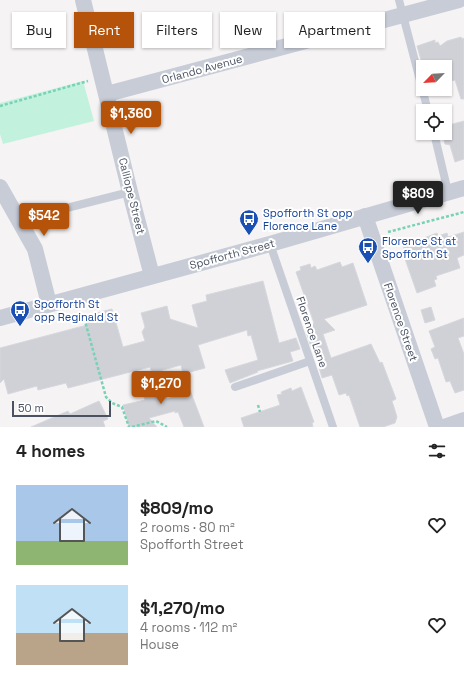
<!DOCTYPE html>
<meta charset="utf-8">
<style>
:root{--surface:#fff;--page:#f6f6f6;--text:#222;--muted:#767676;--accent:#b45309}
body{margin:0;font-family:"Space Grotesk",sans-serif;background:var(--page);color:var(--text);height:100vh;display:flex;flex-direction:column;font-size:15px;white-space:nowrap}
*{box-sizing:border-box;margin:0}
p{font-size:13px;color:var(--muted)}
.icon{flex:none;width:22px;height:22px;fill:none;stroke:currentColor;stroke-width:2;stroke-linecap:round;stroke-linejoin:round}
.map{position:relative;height:427px;overflow:hidden}
.side{display:flex;flex-direction:column;background:var(--surface);flex:1}
.side>*{flex:none}
.hud{position:absolute;left:12px;top:12px;width:440px;height:36px;display:flex;gap:8px}
.needle{width:26px;rotate:245deg}
.tools{position:absolute;left:416px;top:60px;display:grid;gap:8px}
.tools a{display:grid;place-items:center;width:36px;height:36px;border-radius:0px;background:var(--surface);box-shadow:0 1px 3px #0004;font-size:20px}
.scale{position:absolute;left:12px;bottom:10px;width:99px;box-sizing:border-box;padding-left:4px;border:2px solid #4a5261;border-top:0;font-size:11px;line-height:14px;white-space:nowrap;color:#4a5261;-webkit-text-stroke:3px #fff;paint-order:stroke}
.price{position:absolute;translate:-50% -34px;padding:0 9px;border-radius:4px;background:var(--accent);color:#fff;font-size:13px;line-height:26px;filter:drop-shadow(0 1px 2px #0008)}
.price::after{content:'';position:absolute;left:50%;top:24px;width:12px;height:9px;margin-left:-6px;background:inherit;clip-path:polygon(0 0,100% 0,50% 100%)}
.price.active{background:#222;color:#fff}
ul{padding:0;list-style:none}
li{display:flex;align-items:center;gap:12px;height:100px;padding:0 16px}
li span{display:grid;place-items:center;flex:none;width:112px;height:80px;border-radius:0px;color:#555}
li>.icon{margin-inline-start:auto}
span .icon{width:48px;height:48px;fill:#fffc;stroke-width:1}
li b{font-size:17px}
h2{display:flex;justify-content:space-between;align-items:center;height:48px;padding:0 16px;font-size:17px}
.chip{padding:0 14px;border-radius:0px;background:var(--surface);box-shadow:0 1px 3px #0004;font-size:14px;line-height:36px}
.chip.active{background:var(--accent);color:#fff}
.map>svg:first-child{display:block}
.green{fill:#c2f2dd}
.building{fill:#cfd1d7;stroke:#d7d8de}
.lines{fill:none;stroke-linecap:round;stroke-linejoin:round}
.path{stroke:#79d1b6;stroke-width:2.5;stroke-dasharray:3 2;stroke-linecap:butt}
.service{stroke:#c7ccd7;stroke-width:8}
.minor{stroke:#c7ccd7;stroke-width:16}
.labels{text-anchor:middle;dominant-baseline:central;stroke-width:4;stroke-linejoin:round;paint-order:stroke}
.street-label{font-size:11px;fill:#4a5261;stroke:#fff}
.transit-label{font-size:11px;fill:#164399;stroke:#fff;text-anchor:start}
</style>
<div class="map">
<svg width="464" height="427" viewBox="0 0 464 427">
<rect width="100%" height="100%" fill="#f5f3f3"/>
<!-- green -->
<polygon class="green" points="83,81 94,121 3,144 0,134 0,103"/>
<!-- building -->
<g class="building">
<polygon points="461,37 462,39 464,38 464,99 461,99 455,80 445,83 445,67 423,67 417,46 435,40 435,43 438,42 440,46 447,41"/>
<polygon points="464,121 464,159 455,162 450,145 445,144 442,133 445,133 445,126"/>
<polygon points="464,232 464,255 457,258 460,268 436,276 437,279 434,280 436,286 417,293 404,256 407,255 403,246 437,233 438,236 447,233 448,237"/>
<polygon points="340,262 342,267 353,263 367,305 324,319 335,330 323,334 331,358 371,344 380,363 382,362 396,399 392,401 397,417 395,423 383,427 360,427 349,395 347,396 346,393 339,395 332,375 322,378 319,367 321,366 314,346 311,347 306,332 314,323 296,272 301,270 300,267 310,264 311,268 315,266 317,270"/>
<polygon points="263,281 279,343 296,338 300,349 290,352 293,361 257,371 258,372 230,383 225,370 258,360 251,335 248,336 247,330 198,345 205,368 183,374 181,365 152,373 150,367 68,388 66,383 38,390 37,386 8,394 4,379 0,383 0,348 87,325 85,316 112,309 123,347 145,341 142,332 145,327 141,313 167,306 170,319 198,328 192,305 207,301 206,295"/>
<polygon points="431,307 435,320 425,323 421,310"/>
<polygon points="464,318 464,336 458,338 464,354 464,390 455,393 450,381 446,382 438,358 435,359 431,349 435,347 429,331"/>
<polygon points="160,372 167,399 190,390 204,427 184,427 178,412 175,413 175,411 149,418 157,427 129,427 123,405 145,400 139,381"/>
<polygon points="301,387 314,422 312,423 313,427 244,427 241,418 280,405 277,395 282,394 281,392 291,388 292,391"/>
<polygon points="99,401 108,419 103,421 105,427 31,427 68,411 70,414"/>
</g>
<g class="lines">
<!-- path -->
<g class="path">
<polyline points="0,106 88,81"/>
<polyline points="388,232 464,212"/>
<polyline points="83,314 106,397 112,403 122,407 129,427"/>
<polyline points="258,405 260,412"/>
<polyline points="132,427 156,421 167,427"/>
</g>
<!-- service -->
<g class="service">
<polyline points="399,0 428,111"/>
<polyline points="434,133 448,192"/>
<polyline points="19,220 130,192"/>
<polyline points="270,244 333,427"/>
<polyline points="235,387 310,361"/>
</g>
<!-- minor -->
<g class="minor">
<polyline points="83,0 130,192 152,276"/>
<polyline points="107,94 459,0"/>
<polyline points="0,187 35,249 49,304"/>
<polyline points="365,216 437,427"/>
<polyline points="0,318 270,244 464,188"/>
<polyline points="444,427 464,420"/>
</g>
</g>
<!-- icons -->
<defs>
<g id="bus-pin" transform="scale(1)"><path d="M0 17L-7.5 6A9.5 9.5 0 1 1 7.5 6Z" fill="#1a4fb4" stroke="#fff"/><path d="M-5-6H5V4H4V6H2V4H-2V6H-4V4H-5ZM-3.5-4V0h7V-4ZM-3.5 1.2v1.5H-2V1.2ZM2 1.2v1.5H3.5V1.2Z" fill="#fff"/></g>
</defs>
<g fill-rule="evenodd">
<use href="#bus-pin" x="249" y="219"/>
<use href="#bus-pin" x="368" y="247"/>
<use href="#bus-pin" x="20" y="310"/>
</g>
<g class="labels">
<!-- street labels -->
<g class="street-label">
<text transform="translate(202 69) rotate(-15)">Orlando Avenue</text>
<text transform="translate(132 196) rotate(76)">Calliope Street</text>
<text transform="translate(232 254) rotate(-15)">Spofforth Street</text>
<text transform="translate(401 322) rotate(71)">Florence Street</text>
<text transform="translate(312 332) rotate(71)">Florence Lane</text>
</g>
<!-- transit labels -->
<g class="transit-label">
<text x="263" y="213">Spofforth St opp<tspan x="263" dy="13">Florence Lane</tspan></text>
<text x="382" y="241">Florence St at<tspan x="382" dy="13">Spofforth St</tspan></text>
<text x="34" y="304">Spofforth St<tspan x="34" dy="13">opp Reginald St</tspan></text>
</g>
</g>
</svg>
<div class="tools">
<a><svg class="needle" viewBox="-14 -14 28 28"><path d="M0-13l5 13h-10z" fill="#e53935"/><path d="M0 13l5-13h-10z" fill="#767676"/></svg></a>
<a><svg class="icon" aria-label="locate" viewBox="0 0 24 24"><circle cx="12" cy="12" r="6"/><path d="M12 2v4M12 18v4M2 12h4M18 12h4"/></svg></a>
</div>
<div class="scale">50 m</div>
<b class="price" style="left:131px;top:135px">$1,360</b>
<b class="price active" style="left:418px;top:215px">$809</b>
<b class="price" style="left:44px;top:237px">$542</b>
<b class="price" style="left:161px;top:405px">$1,270</b>
<div class="hud">
<a class="chip">Buy</a>
<a class="chip active">Rent</a>
<a class="chip">Filters</a>
<a class="chip">New</a>
<a class="chip">Apartment</a>
</div>
</div>
<section class="side">
<h2>4 homes<svg class="icon" aria-label="filters" viewBox="0 0 24 24"><path d="M4 7h16M4 17h16"/><circle cx="9" cy="7" r="2"/><circle cx="15" cy="17" r="2"/></svg></h2>
<ul>
<li><span style="background:linear-gradient(#a9c7e8 70%,#8fb573 0)"><svg class="icon" aria-label="home" viewBox="0 0 24 24"><path d="M3 11l9-7 9 7M6 9v11h12V9"/></svg></span><div><b>$809/mo</b><p>2 rooms · 80 m²</p><p>Spofforth Street</p></div><svg class="icon" aria-label="heart" viewBox="0 0 24 24"><path d="M12 20l-8-8c-3-5 5-10 8-4 3-6 11-1 8 4z"/></svg></li>
<li><span style="background:linear-gradient(#bfe0f5 60%,#b9a48a 0)"><svg class="icon" aria-label="home" viewBox="0 0 24 24"><path d="M3 11l9-7 9 7M6 9v11h12V9"/></svg></span><div><b>$1,270/mo</b><p>4 rooms · 112 m²</p><p>House</p></div><svg class="icon" aria-label="heart" viewBox="0 0 24 24"><path d="M12 20l-8-8c-3-5 5-10 8-4 3-6 11-1 8 4z"/></svg></li>
</ul>
</section>
